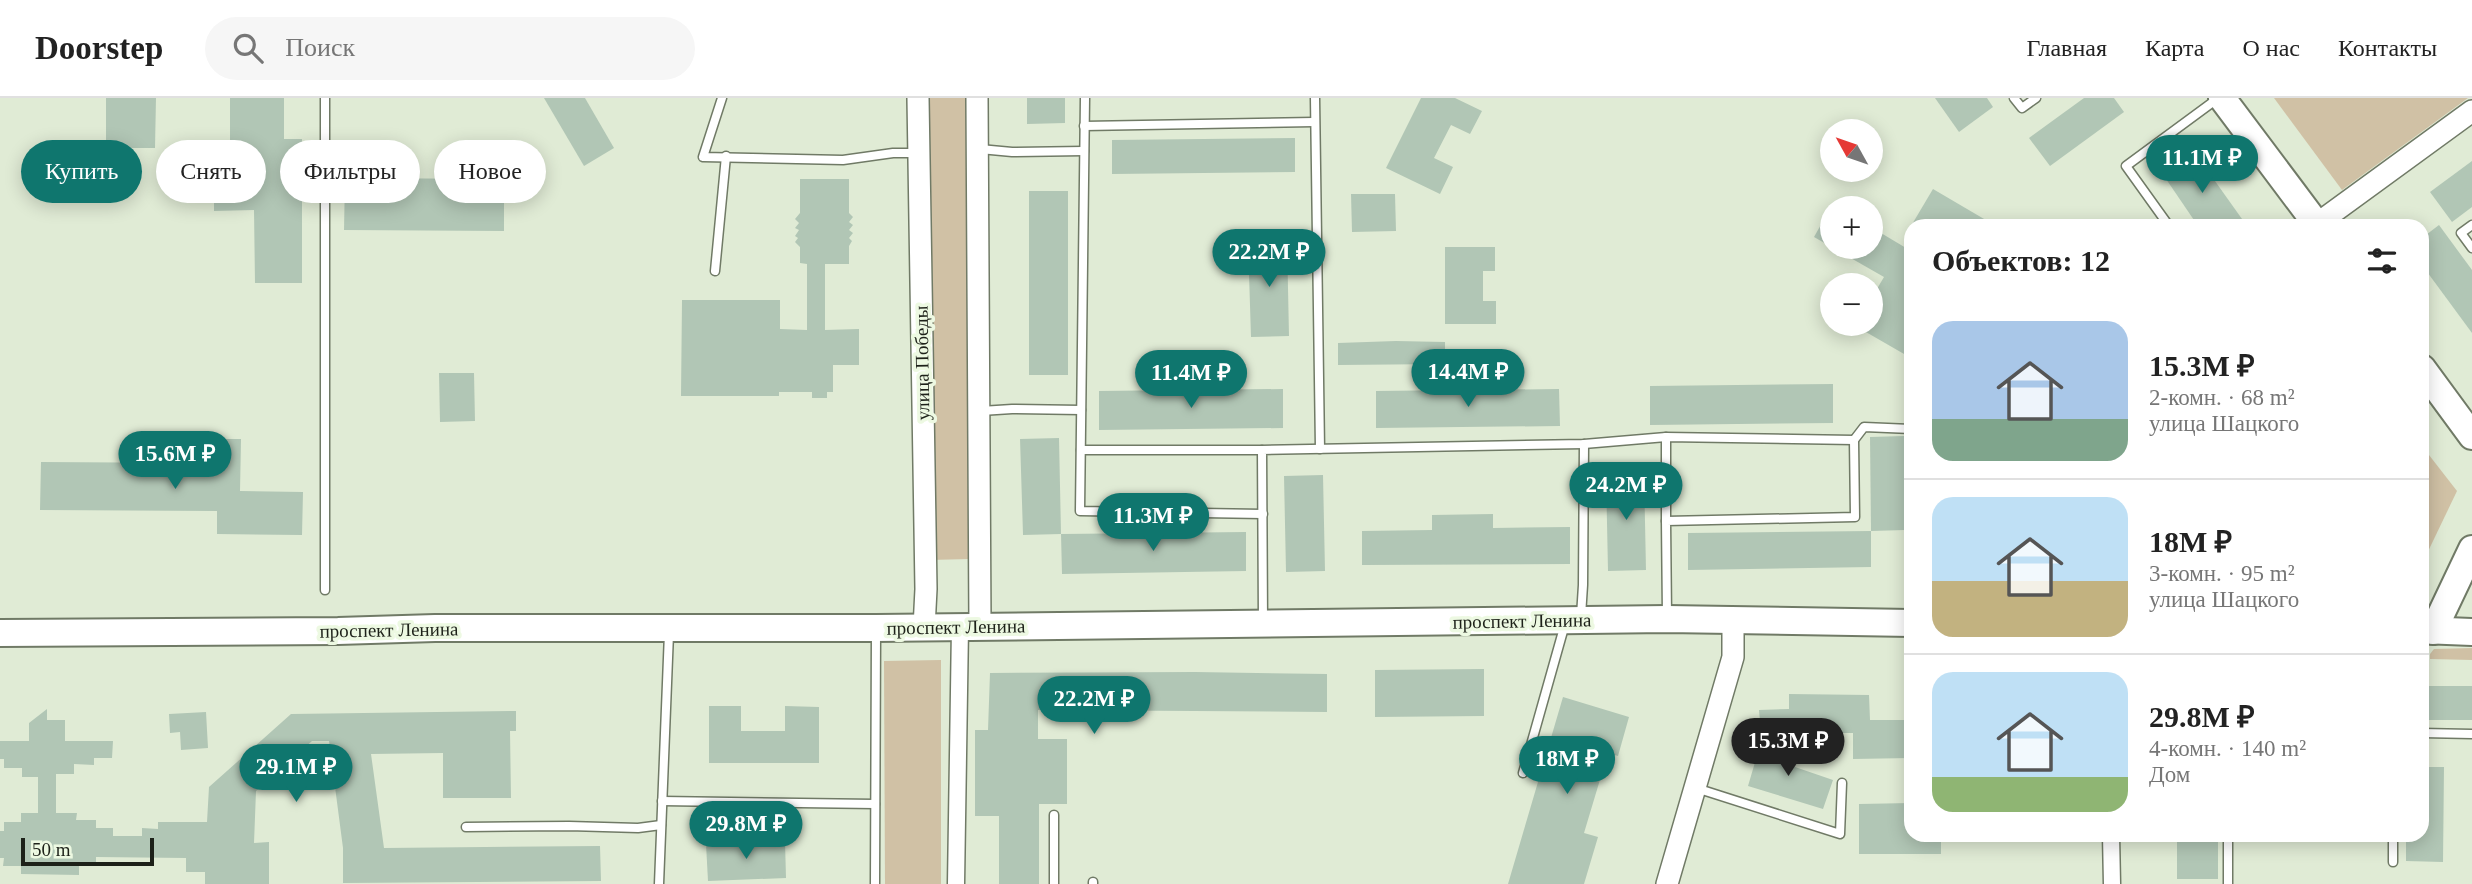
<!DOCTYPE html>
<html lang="ru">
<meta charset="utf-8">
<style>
:root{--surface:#fff;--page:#f6f6f6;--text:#222;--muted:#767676;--line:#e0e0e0;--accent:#0f766e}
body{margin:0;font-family:Georgia,serif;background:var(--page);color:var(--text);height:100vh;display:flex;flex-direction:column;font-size:26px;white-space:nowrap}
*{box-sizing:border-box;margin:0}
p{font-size:23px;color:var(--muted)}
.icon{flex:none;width:38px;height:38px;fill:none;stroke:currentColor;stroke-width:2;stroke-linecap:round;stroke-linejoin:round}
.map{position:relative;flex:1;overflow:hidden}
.side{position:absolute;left:1904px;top:121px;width:525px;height:623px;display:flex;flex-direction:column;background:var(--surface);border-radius:21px;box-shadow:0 4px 18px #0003}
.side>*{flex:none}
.hud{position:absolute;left:21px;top:42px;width:665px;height:63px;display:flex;gap:14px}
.needle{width:46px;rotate:310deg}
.controls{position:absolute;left:1820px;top:21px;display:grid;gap:14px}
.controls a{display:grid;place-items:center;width:63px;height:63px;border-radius:50%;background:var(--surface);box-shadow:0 4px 18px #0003;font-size:35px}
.scale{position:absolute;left:21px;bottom:18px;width:133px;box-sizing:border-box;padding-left:7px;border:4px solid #1d2119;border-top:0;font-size:19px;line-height:24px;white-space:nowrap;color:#1d2119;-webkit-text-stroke:5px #edf9e2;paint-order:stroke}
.price{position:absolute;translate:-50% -60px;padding:0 16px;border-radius:24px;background:var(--accent);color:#fff;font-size:23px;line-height:46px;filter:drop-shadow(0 2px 4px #0008)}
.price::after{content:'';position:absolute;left:50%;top:42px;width:21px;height:16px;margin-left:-10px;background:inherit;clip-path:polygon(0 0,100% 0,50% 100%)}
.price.on{background:#222;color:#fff}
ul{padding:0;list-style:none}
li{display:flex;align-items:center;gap:21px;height:175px;padding:0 28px}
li+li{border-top:2px solid var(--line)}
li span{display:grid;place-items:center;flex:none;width:196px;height:140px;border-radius:21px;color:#555}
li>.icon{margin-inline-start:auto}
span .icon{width:84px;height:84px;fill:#fffc;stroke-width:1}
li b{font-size:30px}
h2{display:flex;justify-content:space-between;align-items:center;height:84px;padding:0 28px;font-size:30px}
.tag{padding:0 24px;border-radius:32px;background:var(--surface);box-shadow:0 4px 18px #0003;font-size:24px;line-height:63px}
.tag.on{background:var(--accent);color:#fff}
header{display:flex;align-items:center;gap:42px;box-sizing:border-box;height:98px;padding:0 35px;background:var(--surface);border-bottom:2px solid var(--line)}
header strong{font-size:33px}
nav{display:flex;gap:38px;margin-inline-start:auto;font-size:24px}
.search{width:490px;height:63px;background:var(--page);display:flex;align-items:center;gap:18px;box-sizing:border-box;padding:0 24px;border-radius:38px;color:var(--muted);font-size:26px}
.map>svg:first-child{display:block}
.green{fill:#d0c1a5}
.building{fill:#b1c6b5}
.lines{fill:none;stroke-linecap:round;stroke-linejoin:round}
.service-casing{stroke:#707a66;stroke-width:11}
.minor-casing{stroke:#707a66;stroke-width:19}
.tertiary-casing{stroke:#707a66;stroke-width:24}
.primary-casing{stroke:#707a66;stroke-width:30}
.service{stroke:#fff;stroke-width:8}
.minor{stroke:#fff;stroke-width:16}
.tertiary{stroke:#fff;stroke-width:21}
.primary{stroke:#fff;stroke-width:26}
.labels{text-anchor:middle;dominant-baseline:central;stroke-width:7;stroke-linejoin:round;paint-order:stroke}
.street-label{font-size:19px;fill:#1d2119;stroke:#edf9e2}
</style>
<header>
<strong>Doorstep</strong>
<div class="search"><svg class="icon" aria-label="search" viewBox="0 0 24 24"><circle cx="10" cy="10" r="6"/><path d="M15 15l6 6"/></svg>Поиск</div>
<nav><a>Главная</a><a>Карта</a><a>О нас</a><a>Контакты</a></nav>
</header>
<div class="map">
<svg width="2472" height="786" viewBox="0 0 2472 786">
<rect width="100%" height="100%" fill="#e0ebd5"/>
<!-- green -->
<g class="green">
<polygon points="928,0 967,0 970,461 929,462"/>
<polygon points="2274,0 2468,0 2342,92"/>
<polygon points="2422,348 2457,393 2422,466"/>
<polygon points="2472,550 2472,562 2430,561 2430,556 2434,551"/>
<polygon points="941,562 941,786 885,786 884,563"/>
</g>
<!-- building -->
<g class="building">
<polygon points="106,0 156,0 155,50 106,50"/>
<polygon points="230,0 284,0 284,41 302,41 302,185 255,185 254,112 214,113 214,42 230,42"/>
<polygon points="544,0 585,0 614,50 584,68"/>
<polygon points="1027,0 1065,0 1065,25 1027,26"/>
<polygon points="1421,0 1455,0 1482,13 1470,36 1451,27 1434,60 1453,69 1440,96 1386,70"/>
<polygon points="1935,0 1987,0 1993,9 1959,34"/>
<polygon points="2084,0 2114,0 2124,14 2050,68 2029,40"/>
<polygon points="1295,40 1295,74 1112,76 1112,42"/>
<polygon points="2195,55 2247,128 2198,128 2164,78"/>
<polygon points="2472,63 2472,109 2452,124 2430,94"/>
<polygon points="345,80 504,81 504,133 344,132"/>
<polygon points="800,81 849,81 849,115 853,119 849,124 853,127 849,132 853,135 849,140 852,143 849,148 849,166 825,166 825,232 859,231 859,267 833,267 833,294 827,294 827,300 812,300 812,294 779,294 779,298 681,298 682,202 780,202 780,231 807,232 807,166 800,165 800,149 795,144 798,140 795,138 799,132 795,130 799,125 795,121 800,115"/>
<polygon points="1933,91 1996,128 1911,128"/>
<rect x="1029" y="93" width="39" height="184"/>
<polygon points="1351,96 1395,96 1396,133 1352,134"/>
<polygon points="1832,107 1832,149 1871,149 1871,129 1911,153 1911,260 1852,226 1871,226 1871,201 1884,179 1814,139"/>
<polygon points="2439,127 2472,172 2472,235 2422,167 2422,140"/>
<polygon points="1287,142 1289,238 1251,239 1248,144"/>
<polygon points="1445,149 1495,149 1495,173 1483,173 1483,203 1496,203 1496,226 1445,226"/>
<polygon points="1396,243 1445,244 1445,266 1338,267 1338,245"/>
<polygon points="439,275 474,275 475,323 440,324"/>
<polygon points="1833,286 1833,325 1650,327 1650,288"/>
<polygon points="1283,291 1283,330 1099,332 1099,293"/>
<polygon points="1559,291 1560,328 1376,330 1376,293"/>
<polygon points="1904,338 1905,432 1871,433 1870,339"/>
<polygon points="1059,340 1061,436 1023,437 1020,341"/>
<polygon points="204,341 241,341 240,393 303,394 302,437 217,436 217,413 40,412 41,364 204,365"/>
<polygon points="1644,376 1646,472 1608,473 1606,377"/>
<polygon points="1323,377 1325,473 1286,474 1284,378"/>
<polygon points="1493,416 1493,430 1570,429 1570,466 1362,467 1362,433 1432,432 1432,417"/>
<polygon points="1871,433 1871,469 1688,472 1688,435"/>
<polygon points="1246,434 1246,473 1062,476 1061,436"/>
<polygon points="1484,571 1484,618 1375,619 1375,572"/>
<polygon points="1195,574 1327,576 1327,614 1038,612 1038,641 1067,641 1067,706 1039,706 1039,786 999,786 999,718 975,718 975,632 988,632 990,575"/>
<rect x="2424" y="588" width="48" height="34"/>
<polygon points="1789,596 1869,597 1870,622 1911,622 1911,660 1853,661 1853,635 1761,635 1759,612 1789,611"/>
<polygon points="1563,599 1629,619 1618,658 1608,655 1584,735 1598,739 1584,786 1508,786"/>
<polygon points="709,608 741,608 741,633 785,633 785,608 819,609 819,665 709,665"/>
<polygon points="47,611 47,622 65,622 65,643 113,643 112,660 94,660 94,667 74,666 74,676 56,676 56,715 77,715 76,722 96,722 96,730 113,730 113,738 142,738 142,730 158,731 158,724 207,724 209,689 291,616 516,613 516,633 510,633 511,700 443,700 443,655 371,656 384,750 600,748 601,783 343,785 343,750 329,643 312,643 256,693 254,745 269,744 269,786 205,786 205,774 186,774 186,760 96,759 96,766 79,766 79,777 21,776 21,768 3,768 4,760 0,760 0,733 4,733 4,724 21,724 21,715 38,715 38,679 22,679 22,670 4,670 4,661 0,661 0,643 29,643 29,625"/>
<polygon points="206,614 208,650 181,652 180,634 170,635 169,616"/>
<polygon points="1761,644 1798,657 1795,669 1833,682 1823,711 1748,688"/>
<polygon points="2422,669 2444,669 2443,764 2406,763 2406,737 2422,737"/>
<polygon points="1911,705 1911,737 1941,737 1941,756 1859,756 1859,706"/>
<rect x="2177" y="737" width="41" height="44"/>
<polygon points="785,743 786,780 708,783 706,746"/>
</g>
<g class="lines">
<!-- service casing -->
<g class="service-casing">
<g id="service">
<polyline points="722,0 703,59 843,62 893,55 918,55"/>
<polyline points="1085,0 1080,413 1263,416"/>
<polyline points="1315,0 1320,351"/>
<polyline points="2014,0 2022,10 2036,0"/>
<polyline points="1084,28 1314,24"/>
<polyline points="980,51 1012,54 1084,53"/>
<polyline points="2472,127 2461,135 2472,150"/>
<polyline points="2169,128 2126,68 2217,1"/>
<polyline points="715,173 726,58"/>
<polyline points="981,313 1012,311 1081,312"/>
<polyline points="1666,339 1666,423"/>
<polyline points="1081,352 1262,352"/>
<polyline points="325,492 325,0"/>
<polyline points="1581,518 1583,487 1584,346"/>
<polyline points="1667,518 1666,423 1855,419 1854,342 1864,329 1911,331"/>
<polyline points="1263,523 1262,352 1584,346 1666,339 1854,342"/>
<polyline points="2422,635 2472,636"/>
<polyline points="1523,675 1565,526"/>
<polyline points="1696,690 1840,736 1842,685"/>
<polyline points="662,703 875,706"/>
<polyline points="466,729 569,728 638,730 661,727"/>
<polyline points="2228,737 2228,786"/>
<polyline points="2393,764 2393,737"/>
<polyline points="659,786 669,535"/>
<polyline points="875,786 876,533"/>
<polyline points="1054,786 1054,717"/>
<polyline points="1093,786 1093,784"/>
</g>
</g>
<!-- minor casing -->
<g class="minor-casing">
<g id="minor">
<polyline points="2111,737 2112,786"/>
<polyline points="956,786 960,529"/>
</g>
</g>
<!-- tertiary casing -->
<g class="tertiary-casing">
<g id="tertiary">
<polyline points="918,0 926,491 924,530"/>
<polyline points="977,0 980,529"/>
<polyline points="2317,126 2472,13"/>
<polyline points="1667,786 1733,559 1733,521"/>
</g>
</g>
<!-- primary casing -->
<g class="primary-casing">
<g id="primary">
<polyline points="2222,0 2318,128"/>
<polyline points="2422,270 2472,338"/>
<polyline points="2422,532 2472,534"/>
<polyline points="2433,533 2472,451"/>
<polyline points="0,535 338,533 435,530 876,530 1667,521 1911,525"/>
</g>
</g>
<!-- service -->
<use href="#service" class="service"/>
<!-- minor -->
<use href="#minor" class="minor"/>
<!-- tertiary -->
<use href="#tertiary" class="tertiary"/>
<!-- primary -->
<use href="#primary" class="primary"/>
</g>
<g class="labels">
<!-- street labels -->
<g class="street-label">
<text transform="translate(922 265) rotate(-91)">улица Победы</text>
<text transform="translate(1522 523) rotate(-1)">проспект Ленина</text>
<text transform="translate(956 529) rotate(-1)">проспект Ленина</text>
<text transform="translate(389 532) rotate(-1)">проспект Ленина</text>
</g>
</g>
</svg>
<div class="controls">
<a><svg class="needle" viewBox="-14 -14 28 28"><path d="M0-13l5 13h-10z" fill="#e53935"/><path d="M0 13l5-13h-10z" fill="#767676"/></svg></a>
<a>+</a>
<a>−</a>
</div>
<div class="scale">50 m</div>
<b class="price" style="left:2202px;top:97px">11.1M ₽</b>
<b class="price" style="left:1269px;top:191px">22.2M ₽</b>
<b class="price" style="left:1468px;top:311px">14.4M ₽</b>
<b class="price" style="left:1191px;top:312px">11.4M ₽</b>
<b class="price" style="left:175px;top:393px">15.6M ₽</b>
<b class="price" style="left:1626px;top:424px">24.2M ₽</b>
<b class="price" style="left:1153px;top:455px">11.3M ₽</b>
<b class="price" style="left:1094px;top:638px">22.2M ₽</b>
<b class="price on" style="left:1788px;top:680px">15.3M ₽</b>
<b class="price" style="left:1567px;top:698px">18M ₽</b>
<b class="price" style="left:296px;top:706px">29.1M ₽</b>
<b class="price" style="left:746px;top:763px">29.8M ₽</b>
<div class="hud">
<a class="tag on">Купить</a>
<a class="tag">Снять</a>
<a class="tag">Фильтры</a>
<a class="tag">Новое</a>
</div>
<section class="side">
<h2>Объектов: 12<svg class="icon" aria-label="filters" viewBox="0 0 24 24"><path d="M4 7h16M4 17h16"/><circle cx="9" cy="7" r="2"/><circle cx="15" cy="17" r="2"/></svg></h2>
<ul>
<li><span style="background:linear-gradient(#a9c7e8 70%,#7fa58c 0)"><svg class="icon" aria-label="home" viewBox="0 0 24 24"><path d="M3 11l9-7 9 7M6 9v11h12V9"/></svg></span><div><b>15.3M ₽</b><p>2-комн. · 68 m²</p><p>улица Шацкого</p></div></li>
<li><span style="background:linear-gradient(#bfe0f5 60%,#c2b280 0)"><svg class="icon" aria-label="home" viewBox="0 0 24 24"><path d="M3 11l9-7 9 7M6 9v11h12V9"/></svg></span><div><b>18M ₽</b><p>3-комн. · 95 m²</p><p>улица Шацкого</p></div></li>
<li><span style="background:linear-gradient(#bfe0f5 75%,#8fb573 0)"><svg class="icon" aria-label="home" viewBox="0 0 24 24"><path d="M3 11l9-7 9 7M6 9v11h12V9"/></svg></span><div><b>29.8M ₽</b><p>4-комн. · 140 m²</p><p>Дом</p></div></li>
</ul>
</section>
</div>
